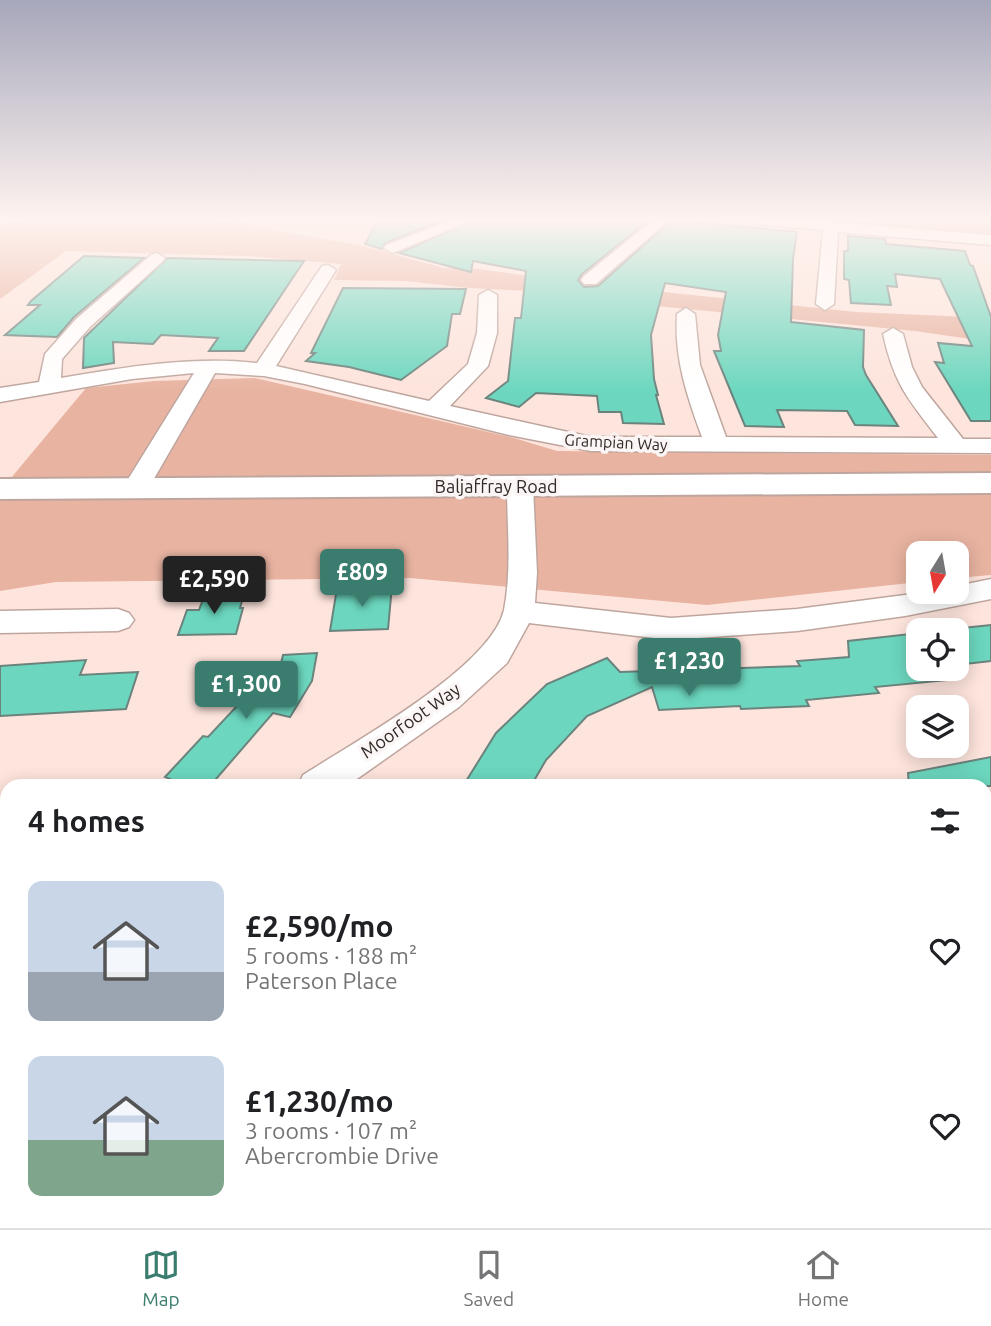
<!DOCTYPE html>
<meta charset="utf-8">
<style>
:root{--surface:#fff;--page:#f2f2f2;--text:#202124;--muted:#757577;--line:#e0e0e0;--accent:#3a7c6d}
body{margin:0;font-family:Ubuntu,sans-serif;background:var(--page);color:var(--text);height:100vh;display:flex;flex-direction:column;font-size:26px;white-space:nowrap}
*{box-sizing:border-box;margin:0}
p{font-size:23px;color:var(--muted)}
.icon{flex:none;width:38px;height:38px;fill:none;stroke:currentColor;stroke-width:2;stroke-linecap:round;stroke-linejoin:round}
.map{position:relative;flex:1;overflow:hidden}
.side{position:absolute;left:0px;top:779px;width:992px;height:450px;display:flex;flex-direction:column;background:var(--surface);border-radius:21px 21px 0 0;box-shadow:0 4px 18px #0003}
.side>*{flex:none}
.needle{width:46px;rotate:191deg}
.tools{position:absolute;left:906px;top:541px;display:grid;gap:14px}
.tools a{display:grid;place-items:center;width:63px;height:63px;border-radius:14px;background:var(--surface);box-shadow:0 4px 18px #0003;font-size:35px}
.price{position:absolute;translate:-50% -60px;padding:0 16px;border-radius:7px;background:var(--accent);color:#fff;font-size:23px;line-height:46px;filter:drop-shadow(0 2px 4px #0008)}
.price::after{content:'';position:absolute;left:50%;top:42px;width:21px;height:16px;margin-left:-10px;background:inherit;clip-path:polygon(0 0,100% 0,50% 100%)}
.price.selected{background:#222;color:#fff}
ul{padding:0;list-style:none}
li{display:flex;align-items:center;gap:21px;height:175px;padding:0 28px}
li span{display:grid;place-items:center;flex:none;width:196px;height:140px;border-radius:14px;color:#555}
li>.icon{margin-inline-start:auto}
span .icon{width:84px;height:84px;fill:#fffc;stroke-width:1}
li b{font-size:30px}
h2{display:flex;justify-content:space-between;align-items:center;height:84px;padding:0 28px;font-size:30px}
.menu{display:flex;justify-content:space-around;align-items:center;height:98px;border-top:2px solid var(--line);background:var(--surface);font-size:19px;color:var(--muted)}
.menu a{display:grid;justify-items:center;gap:4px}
.menu .selected{color:var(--accent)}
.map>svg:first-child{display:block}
.green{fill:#e8b3a1}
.building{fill:#6cd7be;stroke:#6b837d;stroke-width:2}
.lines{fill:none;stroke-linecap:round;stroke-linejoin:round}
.minor-casing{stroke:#bea69e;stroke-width:3}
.major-casing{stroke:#bea69e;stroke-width:4}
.minor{fill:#fff;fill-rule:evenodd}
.major{fill:#fff;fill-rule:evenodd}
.labels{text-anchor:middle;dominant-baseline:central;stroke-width:7;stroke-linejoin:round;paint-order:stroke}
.far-street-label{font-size:16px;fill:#332926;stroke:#fbf6f5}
.street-label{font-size:18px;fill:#332926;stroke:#fbf6f5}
</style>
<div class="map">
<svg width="991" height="1228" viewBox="0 0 991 1228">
<rect width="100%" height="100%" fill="#fde4dc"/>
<!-- green -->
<g class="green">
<polygon points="28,220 215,220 363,246 444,268 478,269 616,287 856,312 991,318 991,342 915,331 646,305 573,293 469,288 405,281 334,280 341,264 247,256 66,251 0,299 0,225"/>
<polygon points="789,220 991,220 991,238"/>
<polygon points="255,378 514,438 557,451 991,455 991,575 957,578 957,553 919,553 919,582 707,605 410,578 56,582 0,591 0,479 11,478 86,388 154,381"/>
</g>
<!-- building -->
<g class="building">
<polygon points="378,220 445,220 385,243 382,249 365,244"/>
<polygon points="474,220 649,220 582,274 578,280 584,287 598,286 672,220 797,232 793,259 791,322 864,330 863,367 866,375 898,426 855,425 847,411 777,410 784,427 745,426 714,351 721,351 718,335 726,292 665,283 651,335 654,379 658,395 656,395 664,424 623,423 621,412 599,412 597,396 536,393 519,407 486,398 508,381 515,318 521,318 526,271 473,261 471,272 399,253"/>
<polygon points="848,236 885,239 886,244 965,251 970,265 973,266 991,317 991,421 971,421 935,362 944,363 938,343 972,346 940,279 895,274 897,287 887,286 891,305 851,303 849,280 844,279 844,251 848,251"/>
<polygon points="84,256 144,258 74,317 57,337 5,335 40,305 28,305 31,301"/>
<polygon points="167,258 304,261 244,351 209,351 218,338 161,335 153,344 113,342 114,363 83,368 84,338"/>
<polygon points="343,288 466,289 460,314 452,314 447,346 401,380 349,367 306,361 315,353 311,353"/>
<polygon points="392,586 388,629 330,631 337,588"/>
<polygon points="205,594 244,594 240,608 243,608 236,634 178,635 187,610 199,610"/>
<polygon points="991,625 991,661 957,665 957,630 944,630"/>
<polygon points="919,633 919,668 939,668 948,680 875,687 879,693 806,700 809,706 741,709 740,706 659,710 652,687 587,716 546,760 531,786 463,786 496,733 547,684 607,658 620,672 800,666 797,661 849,657 848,641"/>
<polygon points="317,653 312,681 290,717 273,713 210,786 186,786 165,777 203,736 208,737 239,704 238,692 254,686 265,672 278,676 283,655"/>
<polygon points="86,660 80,675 138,672 126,709 0,716 0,666"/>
<polygon points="991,757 991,786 909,786 908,773"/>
</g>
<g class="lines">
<!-- minor casing -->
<g class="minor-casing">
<g id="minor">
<polygon points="235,220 250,220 242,224"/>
<polygon points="452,220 472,220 398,251 392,253 384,248 386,245"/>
<polygon points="653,220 669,220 596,284 584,284 581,280 584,276"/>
<polygon points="749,220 806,220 991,235 991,245 838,232 834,304 825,310 816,304 823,230 756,224"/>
<path d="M157,253L165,258L163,261L90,327L62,359L61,378C126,367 191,356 257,363L322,266L328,265L336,270L276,366L429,401L468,364L477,333L479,295L488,290L497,295V333L488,366L450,406L591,437H702C687,396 674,358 677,314L686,308L695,314L700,365L726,437L938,438C908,399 894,384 883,334L893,328L903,334L912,367L922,387L963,439H991V453L591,451L509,435L305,384L264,376L215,373L148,489L144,495L135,497L126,495L122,489L194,373L132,379L0,402V388L39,382L45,354L76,319L151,255Z"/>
<path d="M520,478L529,480L533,486L537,573L535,603L671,618L797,609L928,592H957V586L991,579V599L905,616L797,631L671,640L529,623L507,663L459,707L347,786H298L303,775C353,743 491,667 504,610C512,570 507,526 507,486L511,480Z"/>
<polygon points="118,609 129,613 134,620 129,627 118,631 0,633 0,611"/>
<polygon points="991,903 991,946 985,948 985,905"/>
<rect x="0" y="927" width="7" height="44"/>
<polygon points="203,1222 260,1222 263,1228 205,1228"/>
<polygon points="737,1222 795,1222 794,1228 736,1228"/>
</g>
</g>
<!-- major casing -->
<g class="major-casing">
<polygon id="major" points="991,473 991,493 0,499 0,479"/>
</g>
<!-- minor -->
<use href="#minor" class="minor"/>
<!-- major -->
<use href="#major" class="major"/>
</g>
<!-- sky -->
<linearGradient id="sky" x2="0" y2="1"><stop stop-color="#a7a7bb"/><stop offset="0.56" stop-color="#fef3ef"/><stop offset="1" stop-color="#fef3ef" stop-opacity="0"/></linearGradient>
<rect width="991" height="392" fill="url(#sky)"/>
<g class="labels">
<!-- far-street labels -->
<g class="far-street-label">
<text transform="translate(616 442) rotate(3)">Grampian Way</text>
</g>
<!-- street labels -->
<g class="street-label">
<text x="496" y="486">Baljaffray Road</text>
<text transform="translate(410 720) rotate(-35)">Moorfoot Way</text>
</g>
</g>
</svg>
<div class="tools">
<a><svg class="needle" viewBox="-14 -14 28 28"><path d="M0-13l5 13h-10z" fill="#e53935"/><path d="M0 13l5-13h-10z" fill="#757577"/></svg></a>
<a><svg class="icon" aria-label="locate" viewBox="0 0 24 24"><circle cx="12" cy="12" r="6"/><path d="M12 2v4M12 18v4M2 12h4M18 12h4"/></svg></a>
<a><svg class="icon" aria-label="layers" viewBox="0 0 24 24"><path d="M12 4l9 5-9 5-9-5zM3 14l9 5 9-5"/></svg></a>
</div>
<b class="price" style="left:362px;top:609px">£809</b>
<b class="price selected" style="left:214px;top:616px">£2,590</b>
<b class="price" style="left:689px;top:698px">£1,230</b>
<b class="price" style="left:246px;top:721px">£1,300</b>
<section class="side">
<h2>4 homes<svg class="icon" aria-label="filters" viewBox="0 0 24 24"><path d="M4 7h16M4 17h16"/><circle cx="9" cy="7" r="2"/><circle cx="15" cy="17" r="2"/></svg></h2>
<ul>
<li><span style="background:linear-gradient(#c9d6e8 65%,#9aa5b1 0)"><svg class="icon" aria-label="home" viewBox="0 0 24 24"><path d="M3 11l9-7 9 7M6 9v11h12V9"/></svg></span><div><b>£2,590/mo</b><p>5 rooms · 188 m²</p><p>Paterson Place</p></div><svg class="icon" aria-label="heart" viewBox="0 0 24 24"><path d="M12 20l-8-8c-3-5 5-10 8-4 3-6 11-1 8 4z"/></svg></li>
<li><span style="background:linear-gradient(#c9d6e8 60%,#7fa58c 0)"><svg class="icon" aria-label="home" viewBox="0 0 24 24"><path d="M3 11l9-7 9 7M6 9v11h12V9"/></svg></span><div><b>£1,230/mo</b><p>3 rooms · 107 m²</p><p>Abercrombie Drive</p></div><svg class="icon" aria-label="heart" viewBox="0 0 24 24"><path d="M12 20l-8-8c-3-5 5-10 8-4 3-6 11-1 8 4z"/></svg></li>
</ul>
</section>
</div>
<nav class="menu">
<a class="selected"><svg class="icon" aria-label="map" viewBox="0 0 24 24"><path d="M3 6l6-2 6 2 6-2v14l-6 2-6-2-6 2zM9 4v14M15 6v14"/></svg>Map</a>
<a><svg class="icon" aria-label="saved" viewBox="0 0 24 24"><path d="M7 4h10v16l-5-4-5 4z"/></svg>Saved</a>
<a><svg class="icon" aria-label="home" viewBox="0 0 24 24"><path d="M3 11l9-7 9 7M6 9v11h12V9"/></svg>Home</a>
</nav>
